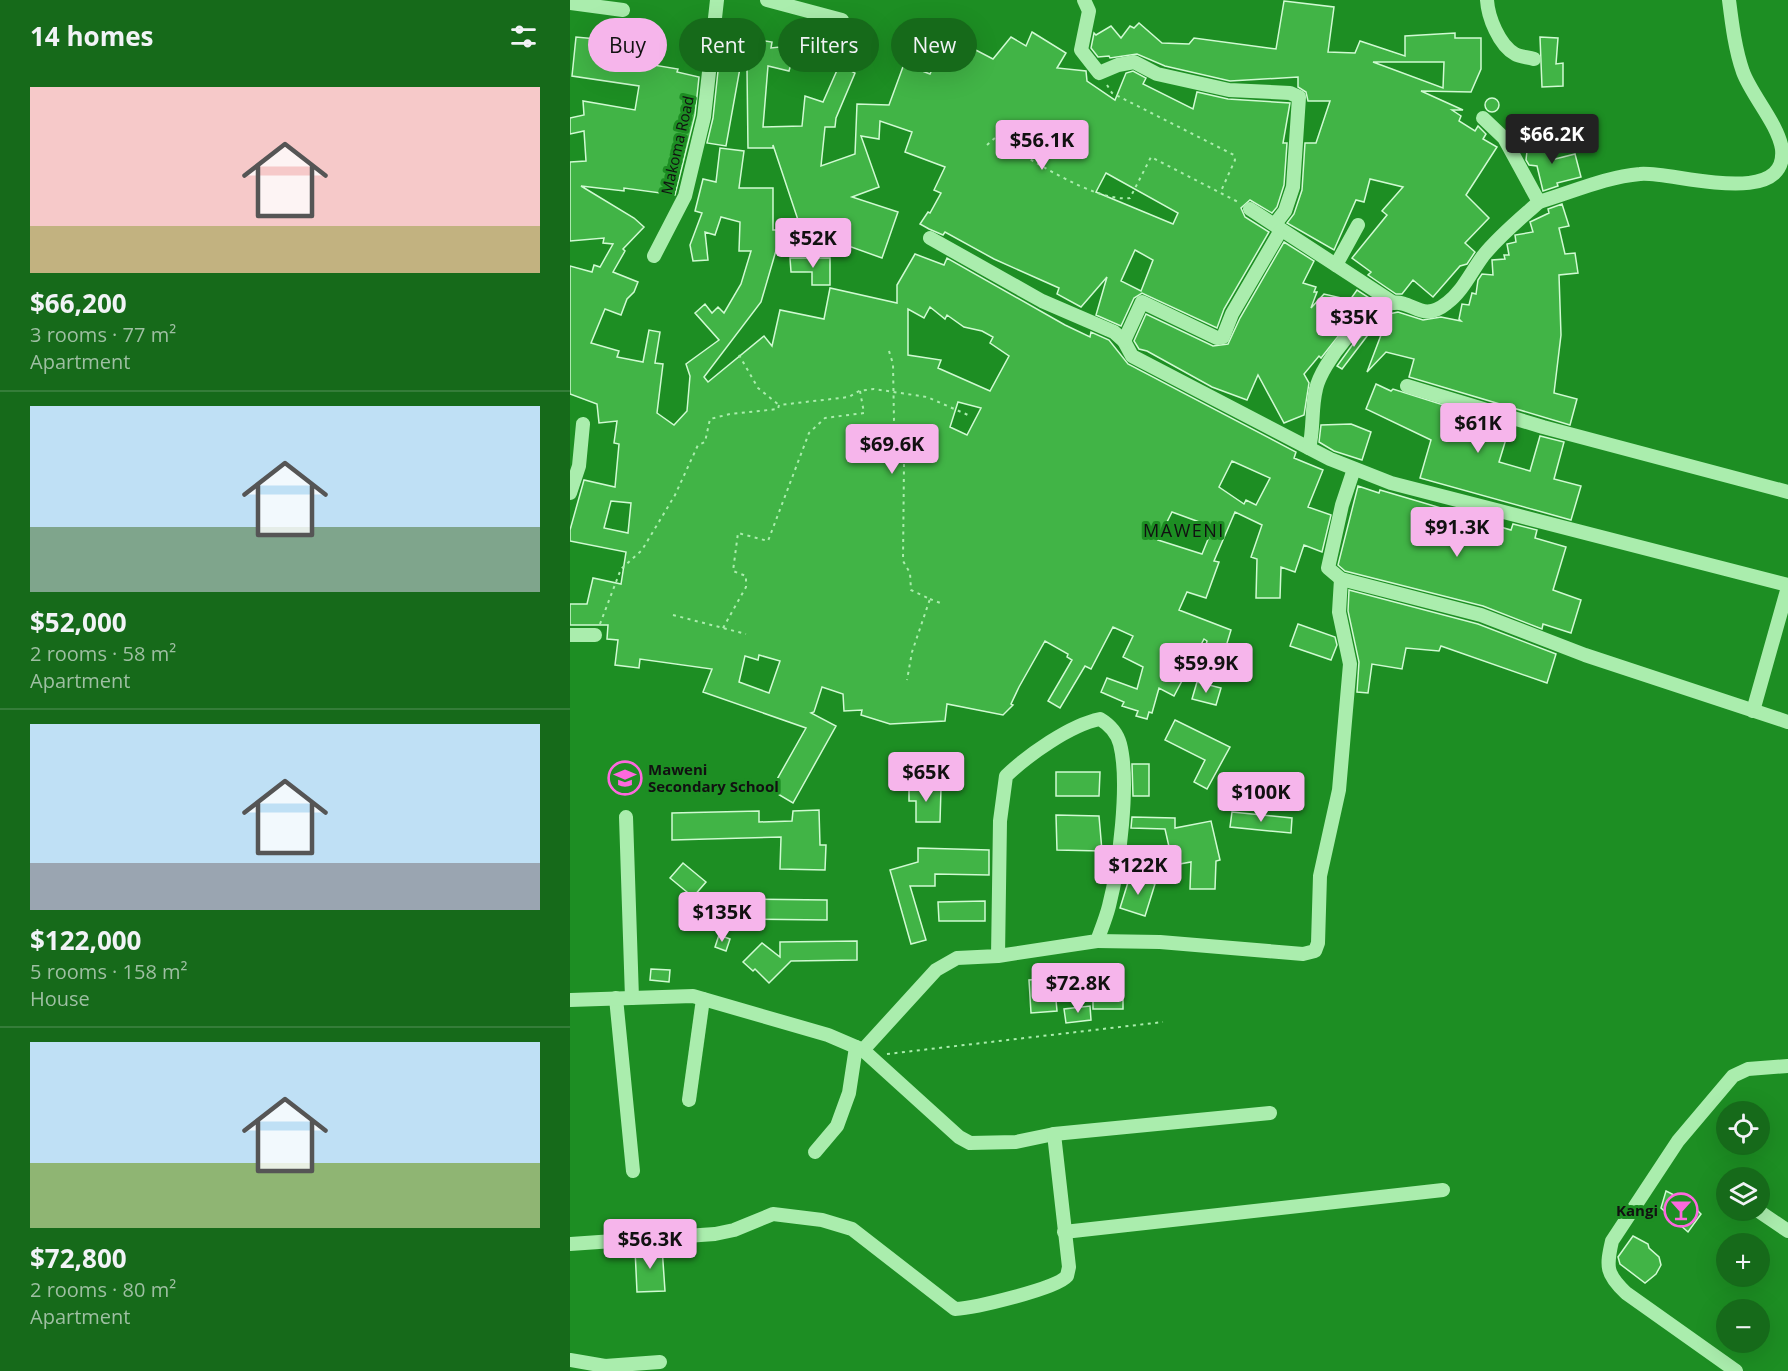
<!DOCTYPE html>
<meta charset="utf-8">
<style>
:root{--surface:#166a1a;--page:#1f6f23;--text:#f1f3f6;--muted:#9ebfa2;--line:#357d39;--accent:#f6b5eb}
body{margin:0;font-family:"Open Sans",sans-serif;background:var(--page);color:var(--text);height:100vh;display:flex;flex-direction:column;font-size:22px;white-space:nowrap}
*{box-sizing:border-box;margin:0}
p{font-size:20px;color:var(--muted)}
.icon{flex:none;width:33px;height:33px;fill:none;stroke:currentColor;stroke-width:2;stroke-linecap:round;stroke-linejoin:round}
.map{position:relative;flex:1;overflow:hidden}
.details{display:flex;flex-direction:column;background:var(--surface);width:570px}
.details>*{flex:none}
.top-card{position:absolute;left:18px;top:18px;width:570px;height:54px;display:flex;gap:12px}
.tools{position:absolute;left:1146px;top:1101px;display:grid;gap:12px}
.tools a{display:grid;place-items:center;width:54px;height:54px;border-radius:50%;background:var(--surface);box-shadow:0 6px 24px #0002;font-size:30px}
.price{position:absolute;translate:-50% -51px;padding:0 14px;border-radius:6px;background:var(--accent);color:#111;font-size:20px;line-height:39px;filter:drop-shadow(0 2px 3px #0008)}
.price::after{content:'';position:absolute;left:50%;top:36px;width:18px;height:14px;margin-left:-9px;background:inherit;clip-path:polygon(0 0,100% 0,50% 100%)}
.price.selected{background:#222;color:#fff}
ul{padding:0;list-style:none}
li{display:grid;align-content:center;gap:12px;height:318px;padding:0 30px}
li+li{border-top:2px solid var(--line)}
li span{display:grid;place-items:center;height:186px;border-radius:0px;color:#555}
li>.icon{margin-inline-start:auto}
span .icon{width:108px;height:108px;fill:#fffc;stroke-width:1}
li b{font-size:26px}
h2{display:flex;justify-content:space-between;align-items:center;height:72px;padding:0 30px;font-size:26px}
.pill{padding:0 21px;border-radius:27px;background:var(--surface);box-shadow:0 6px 24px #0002;font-size:21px;line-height:54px}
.pill.selected{background:var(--accent);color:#111}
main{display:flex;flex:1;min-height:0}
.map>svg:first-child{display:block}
.building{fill:#41b446;stroke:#d0fad2;stroke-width:1.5;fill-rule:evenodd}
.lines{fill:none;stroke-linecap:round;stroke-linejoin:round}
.path{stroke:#aaedad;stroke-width:2;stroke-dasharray:3 4.5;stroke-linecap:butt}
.minor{stroke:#aaedad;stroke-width:14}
.labels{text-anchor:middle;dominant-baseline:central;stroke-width:6;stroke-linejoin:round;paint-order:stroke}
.street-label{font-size:15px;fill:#111;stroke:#1d8e23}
.poi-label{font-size:15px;font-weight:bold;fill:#111;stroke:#1d8e23;text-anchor:start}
.quarter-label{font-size:18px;letter-spacing:1.5px;fill:#111;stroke:#1d8e23}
</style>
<main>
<section class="details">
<h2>14 homes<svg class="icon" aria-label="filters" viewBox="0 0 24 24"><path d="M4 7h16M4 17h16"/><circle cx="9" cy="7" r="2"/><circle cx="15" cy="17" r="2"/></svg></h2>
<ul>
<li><span style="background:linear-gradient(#f6c9c9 75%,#c2b280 0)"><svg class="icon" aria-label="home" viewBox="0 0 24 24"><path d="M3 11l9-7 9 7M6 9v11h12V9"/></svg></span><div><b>$66,200</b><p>3 rooms · 77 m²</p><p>Apartment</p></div></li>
<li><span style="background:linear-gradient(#bfe0f5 65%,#7fa58c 0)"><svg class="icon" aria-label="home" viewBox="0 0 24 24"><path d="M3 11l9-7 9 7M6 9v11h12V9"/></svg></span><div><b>$52,000</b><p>2 rooms · 58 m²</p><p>Apartment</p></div></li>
<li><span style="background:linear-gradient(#bfe0f5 75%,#9aa5b1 0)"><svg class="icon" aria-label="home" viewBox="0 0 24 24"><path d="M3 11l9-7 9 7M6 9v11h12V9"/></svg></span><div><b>$122,000</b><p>5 rooms · 158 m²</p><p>House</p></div></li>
<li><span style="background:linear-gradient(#bfe0f5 65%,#8fb573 0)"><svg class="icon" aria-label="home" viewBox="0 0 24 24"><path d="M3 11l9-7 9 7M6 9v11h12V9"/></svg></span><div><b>$72,800</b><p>2 rooms · 80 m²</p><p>Apartment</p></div></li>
</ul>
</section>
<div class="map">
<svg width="1218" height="1371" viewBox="0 0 1218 1371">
<rect width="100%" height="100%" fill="#1d8e23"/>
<!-- building -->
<g class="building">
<path d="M714,1L764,7L758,52L785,53L790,41L835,56V36L885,33V38H911V69L901,92L851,91L893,110H882L891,116L889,121L905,131L908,126L916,134L913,139L927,147L896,195L919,218L895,243L905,252L897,264L890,266L863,297L843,280L832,294H826L798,275L801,272L782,258L817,215L812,211L833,187L800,179L794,202L786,200L764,250L717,223L724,214L732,190L735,143H746L760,101H738L736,92L728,87V77L660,81L595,66L567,54L540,58L539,56L528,57L521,48L524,33L526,35L541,26L551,38L560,26L564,28L569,23L592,43L619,44L624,38L706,49ZM803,62H874L873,88Z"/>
<path d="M462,32L496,53L487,68L516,71L517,81L545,100L556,73L563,71L576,78L573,84L623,109L627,92L658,99L720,103L713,143H717L714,185L707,207L702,213L680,200L671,208L675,217L699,232L654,309L647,328L572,293L564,298L551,326L526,315L537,277L511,307L487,294L489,288L424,259L375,232L373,235L359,229L350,224L358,212L360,213L371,193L364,190L375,167L335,152L342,132L310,121L309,139L291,136L309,187L282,197L328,212L312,258L231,229L203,145V148H178L177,69L170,68L156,146L137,143L143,118L150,52L180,57L183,39L202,42L201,48L229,45L231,59L222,60L219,71L198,66L193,127L232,126L235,96L253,102L268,68L241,58L246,45L257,49L256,53L277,63L275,68L285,73L266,118L265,127H255L251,166L285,154L287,104L319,105L334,64L360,74L377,35L423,59L441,37L456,46ZM536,173L608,213L603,224L526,192ZM565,250L583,260L571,291L551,281Z"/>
<path d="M27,33L74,39L71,63L108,69L107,72L129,77L125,115L105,195L54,188V191L11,186L64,218L74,227L53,249L55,251L43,272L68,282L64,292L57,299L51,315L35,309L21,343L49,351L47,357L73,362L79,330L90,332L85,363L93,364L87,413L104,425L117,411L120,376L116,364L149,340L125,313L135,304L142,313L148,307L154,313L171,284L181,251H169L170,222L151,217L145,235L135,232L138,260L123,261L120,245L132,213L125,211L133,179L146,182L150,148L174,151L169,188H203V230H212L191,302L134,377L138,382L194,336L202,346L210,310L254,319L260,288L327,303V285L345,254L374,265L377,258L495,325L520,337L521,332L539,340L558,364L726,452L724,458L753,470L738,507L761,515L752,552L734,545L725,572L711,567L710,598H686L687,559L681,557L692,525L665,512L644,561L649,562L636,598L617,592L609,610L661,630L651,663L633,657L637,641L634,639L604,696L589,688L582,713L579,712L577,719L566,716L568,711L552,706L554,702L531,692L537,678L567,689L573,667L553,657L563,636L543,627L521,669L515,666L490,708L478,701L502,660L497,657L498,654L475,641L449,687L441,704L443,705L433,715L377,704L375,721L320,724L291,715L292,710L274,711L273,694L252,687L244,712L241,713L266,726L223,803L201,790L236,728L133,692L142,669L70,659L69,668L45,665L48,640L37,639L38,625H0V604H17L23,578L51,584L56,552L0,541V530L14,480L45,487L49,444L44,443L47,421L29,423L27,404L0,394V266L22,272L24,265L30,267L43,244L33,243L34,238L0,241V162L16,161L14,131L0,134V118L14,115L13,101L65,110L69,86L2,76L6,37L27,39ZM360,307L375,319L377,315L394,327L412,331L423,337L420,343L439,356L420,391L368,368L371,360L338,355V309L354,318ZM388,402L411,408L397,435L380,427ZM662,461L700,478L686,505L676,500L674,504L649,487ZM41,501L61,503L58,533L34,528ZM602,512L643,527L632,554L588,540ZM189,655L210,661L199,693L169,682L175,656L188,660Z"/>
<polygon points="970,37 988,38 986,64 993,63 993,86 972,87"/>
<circle cx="922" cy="105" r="7"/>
<polygon points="958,142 987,144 985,159 1005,154 1011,177 987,183 988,186 973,191 967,166 959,165 956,160"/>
<polygon points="992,204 999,226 989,228 995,254 1005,253 1008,273 989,275 991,335 984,393 1007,399 1000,425 839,377 844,359 816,352 797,372 819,314 828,312 853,320 871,317 891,321 889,319 892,304 899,305 902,293 906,294 908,280 912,274 923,275 922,260 935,259 934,255 939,255 937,244 946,242 945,235 963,232 960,222 979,213 978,209"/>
<polygon points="714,242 744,261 733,283 746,287 744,292 747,292 741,308 754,294 780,300 787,290 804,301 781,320 751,358 749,356 734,374 739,383 734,415 714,423 688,375 677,400 642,387 577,351 569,349 564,341 576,314 643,346 658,344 670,318"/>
<polygon points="220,258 260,258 260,285 242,285 242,272 221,272"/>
<polygon points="810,319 772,369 767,366 783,344"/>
<polygon points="806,384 821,391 823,389 940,426 929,462 960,471 970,436 994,442 984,479 1011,486 1001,520 850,478 861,440 796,409"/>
<polygon points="781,424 801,432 792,460 764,451 749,442 751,425"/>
<polygon points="788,486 809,493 810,490 898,516 899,512 911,516 910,521 941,530 943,524 967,530 965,538 996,547 983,590 1011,600 1001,633 973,624 972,629 913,606 775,571 768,565"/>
<polygon points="779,590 908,624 986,654 977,683 871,646 869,651 836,648 832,669 802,664 798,693 787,692 789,662 778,611"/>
<polygon points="728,624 765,637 767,645 761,660 720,646"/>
<polygon points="627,682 651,688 646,705 622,699"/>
<polygon points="605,720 660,747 637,789 624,782 635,760 595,740"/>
<polygon points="562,764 579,764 579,796 563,796"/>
<polygon points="486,772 530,772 529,796 486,796"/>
<polygon points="339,786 371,788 370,822 346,822 346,801 339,801"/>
<polygon points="249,810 250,845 256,845 255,870 210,869 211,837 102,840 102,813 189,811 189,822 222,821 223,811"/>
<polygon points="662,812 722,818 721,833 660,827"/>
<polygon points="486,815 529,816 532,851 487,850"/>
<polygon points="562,817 605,818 605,828 641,821 650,860 646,861 645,889 620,889 621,862 588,868 585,854 600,851 595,829 561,828"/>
<polygon points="348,848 419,850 419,875 365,874 365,886 340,886 356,940 341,944 320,870 348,862"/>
<polygon points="113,863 136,882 123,897 100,878"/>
<polygon points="560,876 585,884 575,916 550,908"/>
<polygon points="179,899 257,900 257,920 179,919"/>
<polygon points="415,901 415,921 369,921 368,902"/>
<polygon points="149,935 160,939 156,951 145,947"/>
<polygon points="287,941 287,960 221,961 199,983 185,969 183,971 173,962 192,943 210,957 210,942"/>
<polygon points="81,969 100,970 99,982 80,980"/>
<polygon points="484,978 487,1011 461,1013 459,980"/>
<rect x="523" y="991" width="30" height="18"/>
<polygon points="520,1006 521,1020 496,1023 494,1009"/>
<polygon points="1096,1191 1110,1198 1114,1197 1131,1214 1118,1232 1091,1208"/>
<polygon points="1063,1236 1078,1244 1079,1248 1089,1257 1091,1265 1086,1274 1075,1283 1050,1264 1048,1257"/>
<polygon points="92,1247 95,1291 67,1292 65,1249"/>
</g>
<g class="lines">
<!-- path -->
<g class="path">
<polyline points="537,85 542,93 664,155 665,160 651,191"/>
<path d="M417,145L425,138C456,156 525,203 560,198L581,157L670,203"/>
<polyline points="319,351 323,364 324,421 328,431 344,437 334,462 333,561 340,573 341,590 360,599 342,652 337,680"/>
<polyline points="169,355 188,388 209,405"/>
<polyline points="360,599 373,604"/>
<polyline points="103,615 176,634"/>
<polyline points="30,624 51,569 72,550 105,495 128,445 135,442 140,419 160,414 208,409 209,405 279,397 289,391 304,389 357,397 398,415"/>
<polyline points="153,628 176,587 176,576 163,571 168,533 198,541 239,433 255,418 294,413 290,391"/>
<polyline points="317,1054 593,1022"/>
</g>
<!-- minor -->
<g class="minor">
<polyline points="197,0 272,20"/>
<polyline points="514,0 519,11 511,50 529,73 548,65 564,62 587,74 659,90 720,93 729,97 723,187 715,211 705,224"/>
<path d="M917,0C918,17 929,45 945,54C950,57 958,57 964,59"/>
<polyline points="0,3 53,10"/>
<path d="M969,202C1003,192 1035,177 1070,174C1099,170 1218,211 1212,149C1208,124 1182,96 1173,72C1165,49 1162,24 1159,0"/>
<polyline points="680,209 824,303"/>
<polyline points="360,238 472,301 544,332 554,341 562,356 760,459 821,483 1218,585"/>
<polyline points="84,256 115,196 134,117 147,0"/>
<polyline points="766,265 788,225"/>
<polyline points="554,341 572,302 647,338 653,337 662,314 711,230"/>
<polyline points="837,386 973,427 1218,492"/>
<path d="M739,448C744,429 741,409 746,389C751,364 795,308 822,303C843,299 851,324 877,303C893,291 901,272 913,256C929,236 950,219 969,202L934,138L913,118"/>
<polyline points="784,469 772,505 758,568 771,579 911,615 1015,655 1218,722"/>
<polyline points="0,493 9,466 13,424"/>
<polyline points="0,635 25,635"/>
<polyline points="1183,711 1218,587"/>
<polyline points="56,817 62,998"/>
<polyline points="527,941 590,942 733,954 745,951 748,943 750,876 769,790 780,664 769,612 771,579"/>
<polyline points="46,998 63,1171"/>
<polyline points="0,1000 123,996 258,1035 293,1050 389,1137 400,1143 446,1142 484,1134 700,1113"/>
<path d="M293,1050L366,970L387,958L428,956L527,941C531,930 536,918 539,906C549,867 560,783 550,744C547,733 540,725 530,719C500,725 458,755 436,776L430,821L428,956"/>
<polyline points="119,1100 133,999"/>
<polyline points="245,1152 267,1126 279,1093 286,1047"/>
<polyline points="1187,1210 1218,1231"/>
<polyline points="494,1232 873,1190"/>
<path d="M0,1244L145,1234L164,1230L203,1214L252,1220L282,1229L385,1309C404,1308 486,1289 497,1276L499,1267L484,1134"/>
<polyline points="0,1360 35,1366 90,1362"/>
<path d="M1166,1371L1056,1293C1036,1274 1036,1267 1042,1241L1108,1141L1163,1076L1178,1069L1218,1066"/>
</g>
</g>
<!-- icons -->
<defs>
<g id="school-ring" transform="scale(1.725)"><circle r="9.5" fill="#1d8e23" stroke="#fd69de" stroke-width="1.5"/><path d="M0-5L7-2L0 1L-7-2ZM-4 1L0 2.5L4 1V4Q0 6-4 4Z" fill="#fd69de"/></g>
<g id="bar-ring" transform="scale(1.725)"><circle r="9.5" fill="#1d8e23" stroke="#fd69de" stroke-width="1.5"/><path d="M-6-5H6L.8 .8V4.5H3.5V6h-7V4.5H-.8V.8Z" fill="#fd69de"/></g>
</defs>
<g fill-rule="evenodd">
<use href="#school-ring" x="55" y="778"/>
<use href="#bar-ring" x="1111" y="1210"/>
</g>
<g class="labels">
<!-- street labels -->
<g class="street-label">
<text transform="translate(107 145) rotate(-77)">Makoma Road</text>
</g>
<!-- poi labels -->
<g class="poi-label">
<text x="78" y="769">Maweni<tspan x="78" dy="17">Secondary School</tspan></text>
<text x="1088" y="1210" text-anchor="end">Kangi</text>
</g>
<!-- quarter labels -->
<g class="quarter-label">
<text x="614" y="530">MAWENI</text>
</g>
</g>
</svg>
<div class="tools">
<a><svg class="icon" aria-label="locate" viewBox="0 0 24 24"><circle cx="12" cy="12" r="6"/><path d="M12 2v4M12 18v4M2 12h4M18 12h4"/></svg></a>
<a><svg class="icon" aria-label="layers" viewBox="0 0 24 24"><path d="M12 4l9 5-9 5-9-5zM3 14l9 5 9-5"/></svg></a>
<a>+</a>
<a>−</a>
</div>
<b class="price selected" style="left:982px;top:165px">$66.2K</b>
<b class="price" style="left:472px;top:171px">$56.1K</b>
<b class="price" style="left:243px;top:269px">$52K</b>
<b class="price" style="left:784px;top:348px">$35K</b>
<b class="price" style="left:908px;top:454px">$61K</b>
<b class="price" style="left:322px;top:475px">$69.6K</b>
<b class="price" style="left:887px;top:558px">$91.3K</b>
<b class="price" style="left:636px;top:694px">$59.9K</b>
<b class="price" style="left:356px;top:803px">$65K</b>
<b class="price" style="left:691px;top:823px">$100K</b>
<b class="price" style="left:568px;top:896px">$122K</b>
<b class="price" style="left:152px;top:943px">$135K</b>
<b class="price" style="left:508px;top:1014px">$72.8K</b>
<b class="price" style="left:80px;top:1270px">$56.3K</b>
<div class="top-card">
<a class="pill selected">Buy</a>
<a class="pill">Rent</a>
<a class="pill">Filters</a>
<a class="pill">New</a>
</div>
</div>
</main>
